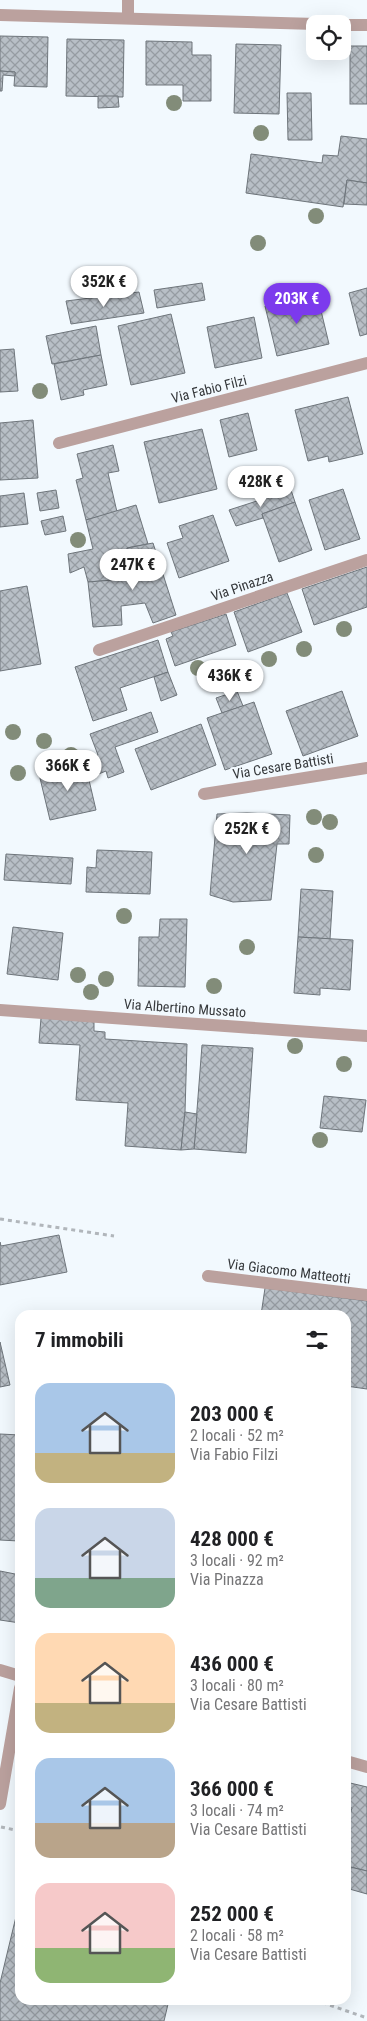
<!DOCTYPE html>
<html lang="it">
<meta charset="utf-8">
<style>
:root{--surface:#fff;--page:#f2f2f2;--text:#202124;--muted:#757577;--accent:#7c3aed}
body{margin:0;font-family:"Roboto Condensed",sans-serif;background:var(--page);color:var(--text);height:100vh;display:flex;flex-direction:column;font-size:19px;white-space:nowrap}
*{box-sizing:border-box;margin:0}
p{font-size:16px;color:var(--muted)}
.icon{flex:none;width:28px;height:28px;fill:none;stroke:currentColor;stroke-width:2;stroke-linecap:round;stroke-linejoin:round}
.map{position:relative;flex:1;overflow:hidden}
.drawer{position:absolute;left:15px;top:1310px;width:336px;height:695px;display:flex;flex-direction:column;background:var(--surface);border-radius:15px;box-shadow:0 5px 20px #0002}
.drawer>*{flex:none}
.buttons{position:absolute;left:306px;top:15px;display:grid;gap:10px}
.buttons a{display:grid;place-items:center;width:45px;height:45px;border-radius:10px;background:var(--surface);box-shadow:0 5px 20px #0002;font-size:25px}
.price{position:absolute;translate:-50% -42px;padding:0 11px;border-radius:18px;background:#fff;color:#222;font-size:16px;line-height:32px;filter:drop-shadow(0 1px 2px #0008)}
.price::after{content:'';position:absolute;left:50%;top:30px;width:15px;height:11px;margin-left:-8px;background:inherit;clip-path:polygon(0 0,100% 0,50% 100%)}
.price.current{background:var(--accent);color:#fff}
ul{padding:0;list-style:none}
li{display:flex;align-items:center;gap:15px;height:125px;padding:0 20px}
li span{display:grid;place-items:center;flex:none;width:140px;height:100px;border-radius:15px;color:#555}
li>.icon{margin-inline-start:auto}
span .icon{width:60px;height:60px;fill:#fffc;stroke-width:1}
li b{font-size:21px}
h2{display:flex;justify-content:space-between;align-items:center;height:60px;padding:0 20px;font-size:21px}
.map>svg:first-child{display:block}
.building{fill:url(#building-cross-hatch);stroke:#6e757b}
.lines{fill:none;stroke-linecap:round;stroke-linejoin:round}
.path{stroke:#b1b6bb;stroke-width:3;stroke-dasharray:4 4;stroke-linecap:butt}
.minor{stroke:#bba19e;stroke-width:12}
.tertiary{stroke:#bba19e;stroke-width:12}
.tree{fill:#828c79}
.labels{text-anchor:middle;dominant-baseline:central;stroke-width:4;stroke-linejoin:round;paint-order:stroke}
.street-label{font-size:14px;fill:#36393c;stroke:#f2f9fe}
</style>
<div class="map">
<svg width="367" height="2021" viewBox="0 0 367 2021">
<defs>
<pattern id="building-cross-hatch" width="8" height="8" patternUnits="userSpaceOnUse" patternTransform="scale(1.25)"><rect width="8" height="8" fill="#b8bfc6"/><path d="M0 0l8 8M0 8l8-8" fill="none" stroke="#969ca2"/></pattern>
</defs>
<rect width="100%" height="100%" fill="#f2f9fe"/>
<!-- building -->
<g class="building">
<polygon points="0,36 48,37 47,87 14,86 15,72 0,71"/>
<polygon points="67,39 124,40 123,97 66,96"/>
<polygon points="146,41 192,42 192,55 211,55 211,101 183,101 183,85 146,85"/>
<polygon points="236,44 281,45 279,114 234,113"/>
<rect x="350" y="46" width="17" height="58"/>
<polygon points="0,71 15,72 15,76 3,75 2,91 0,91"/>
<polygon points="287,93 311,93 312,140 288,140"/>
<polygon points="98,96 118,96 119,107 98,108"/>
<polygon points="341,136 367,139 367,183 347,180 343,207 246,193 251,154 322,163 323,155 338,156"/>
<polygon points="347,180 367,183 367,205 344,204"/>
<polygon points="202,283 205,300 157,308 154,290"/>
<polygon points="367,288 367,334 360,336 349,293"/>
<polygon points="139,292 144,313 71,324 66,301"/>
<polygon points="317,294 329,344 277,356 265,306"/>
<polygon points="171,314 185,373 131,385 118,326"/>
<polygon points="254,317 262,358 215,368 207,327"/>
<polygon points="96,326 101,355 52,364 46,336"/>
<polygon points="14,349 18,391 0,392 0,350"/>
<polygon points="101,355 107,385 83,390 84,395 61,400 54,364"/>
<polygon points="348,397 363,454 329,462 328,456 308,461 295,410"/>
<polygon points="248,413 257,450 229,457 220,420"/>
<polygon points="33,420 38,478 0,480 0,423"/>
<polygon points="202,429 217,489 159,503 144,442"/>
<polygon points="113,445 119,471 108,473 117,512 86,520 76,480 83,478 77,454"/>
<polygon points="343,489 360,539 325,550 309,500"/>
<polygon points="56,490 59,508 40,511 37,493"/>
<polygon points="291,490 295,502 262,514 263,518 236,526 229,510"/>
<polygon points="24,493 28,524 0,527 0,496"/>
<polygon points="295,502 312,550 279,562 262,514"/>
<polygon points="136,505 148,544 127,548 138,578 88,582 84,567 70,573 68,554 93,549 86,520"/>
<polygon points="213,515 229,561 179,578 167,543 183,538 179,526"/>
<polygon points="63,516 66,531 45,535 41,521"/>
<polygon points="153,543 176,615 153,623 145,603 121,606 122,625 93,627 88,582 138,578 127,548"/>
<polygon points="367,567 367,607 314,625 302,589"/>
<polygon points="27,586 41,664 0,671 0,591"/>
<polygon points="287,593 302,632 248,652 234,612"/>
<polygon points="226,614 236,645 175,666 166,639 173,636 171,632"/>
<polygon points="158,640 168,672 120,688 127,710 93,721 75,667"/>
<polygon points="168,672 177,695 161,701 154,677"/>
<polygon points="237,691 243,706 222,713 216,698"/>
<polygon points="342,691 358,736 303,756 286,711"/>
<polygon points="254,702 272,754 225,770 207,718"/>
<polygon points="151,712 158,732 115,747 124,772 108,778 106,771 96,775 90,758 98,755 90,734"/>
<polygon points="201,724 216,765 151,790 135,749"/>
<polygon points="85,763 96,810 50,820 39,774"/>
<polygon points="247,813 290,815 289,844 277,844 271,900 233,902 210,895 217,814"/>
<polygon points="97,850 152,852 150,894 86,892 87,867 96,868"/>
<polygon points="6,854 73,858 71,884 4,880"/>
<polygon points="301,889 333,891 330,939 298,937"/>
<polygon points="160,919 187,919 185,987 138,986 139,937 159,937"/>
<polygon points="13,927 63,933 58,980 7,974"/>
<polygon points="298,937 353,940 350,990 320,988 320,995 294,993"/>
<polygon points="41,1018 94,1021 94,1031 105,1032 105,1039 187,1044 185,1112 181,1150 125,1146 128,1103 76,1100 80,1045 39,1043"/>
<polygon points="202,1045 253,1048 246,1153 194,1149"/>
<polygon points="324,1096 366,1100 362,1132 320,1128"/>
<polygon points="185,1112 197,1114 194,1149 181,1150"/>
<polygon points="59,1235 67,1272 0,1285 0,1242 1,1246"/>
<polygon points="265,1288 367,1301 367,1389 346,1386 346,1315 261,1315"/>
<polygon points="0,1342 10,1385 0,1387"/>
<polygon points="0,1434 20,1435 19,1541 0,1540"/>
<polygon points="0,1571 20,1575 20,1623 0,1620"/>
<polygon points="346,1782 367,1787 367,1871 346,1866 346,1828 352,1808 346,1807"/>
<polygon points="346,1866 367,1871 367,1894 346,1888"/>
<polygon points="20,1900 20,2000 169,2000 164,2021 0,2021 0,1983"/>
</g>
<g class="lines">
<!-- path -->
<g class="path">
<polyline points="0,1219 114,1236"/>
<polyline points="1,1827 20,1831"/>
<polyline points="315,2000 367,2018"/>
</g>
<!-- minor -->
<g class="minor">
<polyline points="0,15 316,24"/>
<polyline points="128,17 128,0"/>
<polyline points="342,25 367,25"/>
<polyline points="59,443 367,363"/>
<polyline points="99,650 367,560"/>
<polyline points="204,794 367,768"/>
<polyline points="0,1010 367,1036"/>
<polyline points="0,1670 20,1676"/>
<polyline points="346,1761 367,1767"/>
<polyline points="0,1804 20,1688"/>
</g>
<!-- tertiary -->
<polyline class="tertiary" points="208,1276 367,1295"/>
</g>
<!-- trees -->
<g class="tree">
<circle cx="174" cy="103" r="8"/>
<circle cx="261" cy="133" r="8"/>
<circle cx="316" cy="216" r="8"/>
<circle cx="258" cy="243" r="8"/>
<circle cx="40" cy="391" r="8"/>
<circle cx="78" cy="540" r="8"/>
<circle cx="344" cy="629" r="8"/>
<circle cx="304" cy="649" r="8"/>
<circle cx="269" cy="659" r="8"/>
<circle cx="198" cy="668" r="8"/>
<circle cx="13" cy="732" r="8"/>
<circle cx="44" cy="741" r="8"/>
<circle cx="71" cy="755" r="8"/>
<circle cx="18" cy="773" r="8"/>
<circle cx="314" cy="817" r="8"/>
<circle cx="330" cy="822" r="8"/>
<circle cx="316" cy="855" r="8"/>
<circle cx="124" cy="916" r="8"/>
<circle cx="247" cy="947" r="8"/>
<circle cx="78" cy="975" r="8"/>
<circle cx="106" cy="979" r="8"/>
<circle cx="214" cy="986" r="8"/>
<circle cx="91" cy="992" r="8"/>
<circle cx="295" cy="1046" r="8"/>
<circle cx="344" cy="1064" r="8"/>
<circle cx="320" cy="1140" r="8"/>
</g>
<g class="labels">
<!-- street labels -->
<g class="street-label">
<text transform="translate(209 389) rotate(-14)">Via Fabio Filzi</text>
<text transform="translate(242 586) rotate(-19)">Via Pinazza</text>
<text transform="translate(283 766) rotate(-9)">Via Cesare Battisti</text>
<text transform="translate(185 1008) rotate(4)">Via Albertino Mussato</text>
<text transform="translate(289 1271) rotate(7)">Via Giacomo Matteotti</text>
</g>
</g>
</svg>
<div class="buttons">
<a><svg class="icon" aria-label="locate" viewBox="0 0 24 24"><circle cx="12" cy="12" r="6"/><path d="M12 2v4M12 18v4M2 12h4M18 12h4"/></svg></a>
</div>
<b class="price" style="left:104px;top:308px">352K €</b>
<b class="price current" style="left:297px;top:325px">203K €</b>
<b class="price" style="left:261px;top:508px">428K €</b>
<b class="price" style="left:133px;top:591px">247K €</b>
<b class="price" style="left:230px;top:702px">436K €</b>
<b class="price" style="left:68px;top:792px">366K €</b>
<b class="price" style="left:247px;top:855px">252K €</b>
<section class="drawer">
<h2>7 immobili<svg class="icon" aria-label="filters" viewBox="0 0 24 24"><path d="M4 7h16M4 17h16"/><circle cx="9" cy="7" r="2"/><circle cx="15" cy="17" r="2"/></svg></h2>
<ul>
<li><span style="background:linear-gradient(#a9c7e8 70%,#c2b280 0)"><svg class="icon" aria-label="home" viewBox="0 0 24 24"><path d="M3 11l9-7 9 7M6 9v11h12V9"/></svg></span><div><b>203 000 €</b><p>2 locali · 52 m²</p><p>Via Fabio Filzi</p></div></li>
<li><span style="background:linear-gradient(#c9d6e8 70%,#7fa58c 0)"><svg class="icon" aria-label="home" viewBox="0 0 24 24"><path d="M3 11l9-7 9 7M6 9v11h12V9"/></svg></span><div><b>428 000 €</b><p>3 locali · 92 m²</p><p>Via Pinazza</p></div></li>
<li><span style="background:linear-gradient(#ffd9b3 70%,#c2b280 0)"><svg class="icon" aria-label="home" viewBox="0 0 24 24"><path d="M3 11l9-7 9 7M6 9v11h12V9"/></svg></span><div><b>436 000 €</b><p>3 locali · 80 m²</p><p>Via Cesare Battisti</p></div></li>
<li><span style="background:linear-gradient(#a9c7e8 65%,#b9a48a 0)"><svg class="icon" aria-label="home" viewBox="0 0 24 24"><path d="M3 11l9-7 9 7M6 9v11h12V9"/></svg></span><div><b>366 000 €</b><p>3 locali · 74 m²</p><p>Via Cesare Battisti</p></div></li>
<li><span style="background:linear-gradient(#f6c9c9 65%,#8fb573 0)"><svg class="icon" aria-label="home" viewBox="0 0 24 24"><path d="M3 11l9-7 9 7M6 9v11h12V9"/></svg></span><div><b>252 000 €</b><p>2 locali · 58 m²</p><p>Via Cesare Battisti</p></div></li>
</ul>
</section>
</div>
